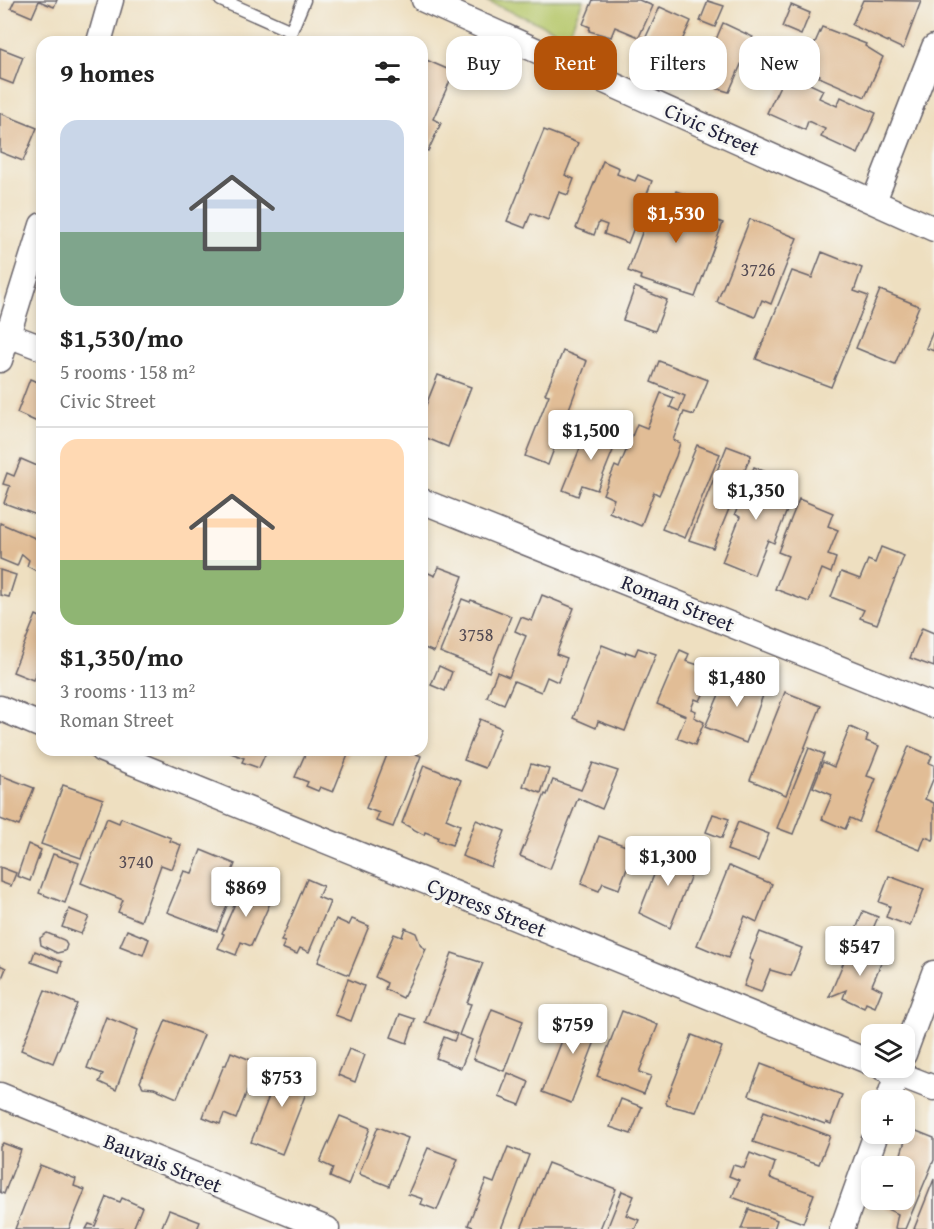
<!DOCTYPE html>
<meta charset="utf-8">
<style>
:root{--surface:#fff;--page:#f2f2f2;--text:#222;--muted:#767676;--line:#e0e0e0;--accent:#b45309}
body{margin:0;font-family:"Gentium Book Plus",serif;background:var(--page);color:var(--text);height:100vh;display:flex;flex-direction:column;font-size:22px;white-space:nowrap}
*{box-sizing:border-box;margin:0}
p{font-size:20px;color:var(--muted)}
.icon{flex:none;width:33px;height:33px;fill:none;stroke:currentColor;stroke-width:2;stroke-linecap:round;stroke-linejoin:round}
.map{position:relative;flex:1;overflow:hidden}
.panel{position:absolute;left:36px;top:36px;width:392px;height:720px;display:flex;flex-direction:column;background:var(--surface);border-radius:18px;box-shadow:0 3px 9px #0003}
.panel>*{flex:none}
.hud{position:absolute;left:446px;top:36px;width:398px;height:54px;display:flex;gap:12px}
.buttons{position:absolute;left:861px;top:1024px;display:grid;gap:12px}
.buttons a{display:grid;place-items:center;width:54px;height:54px;border-radius:12px;background:var(--surface);box-shadow:0 3px 9px #0003;font-size:30px}
.price{position:absolute;translate:-50% -51px;padding:0 14px;border-radius:6px;background:#fff;color:#222;font-size:20px;line-height:39px;filter:drop-shadow(0 2px 3px #0008)}
.price::after{content:'';position:absolute;left:50%;top:36px;width:18px;height:14px;margin-left:-9px;background:inherit;clip-path:polygon(0 0,100% 0,50% 100%)}
.price.active{background:var(--accent);color:#fff}
ul{padding:0;list-style:none}
li{display:grid;align-content:center;gap:12px;height:318px;padding:0 24px}
li+li{border-top:2px solid var(--line)}
li span{display:grid;place-items:center;height:186px;border-radius:18px;color:#555}
li>.icon{margin-inline-start:auto}
span .icon{width:108px;height:108px;fill:#fffc;stroke-width:1}
li b{font-size:26px}
h2{display:flex;justify-content:space-between;align-items:center;height:72px;padding:0 24px;font-size:26px}
.chip{padding:0 21px;border-radius:18px;background:var(--surface);box-shadow:0 3px 9px #0003;font-size:21px;line-height:54px}
.chip.active{background:var(--accent);color:#fff}
.map>svg:first-child{display:block}
.green{fill:#b6c76a;stroke:#6c7452;stroke-width:1.5}
.building{fill:#e1bd96}
.lines{fill:none;stroke-linecap:round;stroke-linejoin:round}
.lane-casing{stroke:#69646a;stroke-width:15}
.street-casing{stroke:#69646a;stroke-width:27}
.lane{stroke:#fff;stroke-width:12}
.street{stroke:#fff;stroke-width:24}
.labels{text-anchor:middle;dominant-baseline:central;stroke-width:6;stroke-linejoin:round;paint-order:stroke}
.number-label{font-size:18px;fill:#524952}
.street-label{font-size:21px;fill:#22223b;stroke:#f6f6f2}
</style>
<div class="map">
<svg width="934" height="1229" viewBox="0 0 934 1229">
<rect width="100%" height="100%" fill="#f6f6f2"/>
<filter id="ink" filterUnits="userSpaceOnUse"><feTurbulence type="fractalNoise" baseFrequency=".0167" numOctaves="2"/><feDisplacementMap in="SourceGraphic" scale="12" xChannelSelector="R" yChannelSelector="G"/><feConvolveMatrix kernelMatrix="1 2 1 2 8 2 1 2 1" color-interpolation-filters="sRGB"/></filter>
<filter id="wash" filterUnits="userSpaceOnUse"><feTurbulence type="fractalNoise" baseFrequency=".008" numOctaves="4" result="noise"/><feDisplacementMap in="SourceGraphic" scale="24" xChannelSelector="R" yChannelSelector="G"/><feGaussianBlur stdDeviation="1.35" result="paint"/><feColorMatrix in="noise" values="0 0 0 0 0 0 0 0 0 0 0 0 0 0 0 0 0 1.4 0 .05"/><feComposite in="paint" operator="in"/></filter>
<g filter="url(#wash)">
<rect width="100%" height="100%" fill="#eedfc0"/>
<!-- green -->
<polygon class="green" points="484,0 583,0 568,36"/>
<g id="blocks">
<!-- building -->
<g class="building">
<polygon points="15,0 57,0 54,7 39,1 32,17 11,8"/>
<polygon points="593,0 639,0 653,6 639,37 615,27 611,37 589,31 590,27 583,24"/>
<polygon points="863,0 921,1 903,49 852,25"/>
<polygon points="708,1 724,6 715,27 700,21"/>
<polygon points="791,5 810,13 801,35 782,27"/>
<polygon points="660,7 691,21 671,64 658,58 656,62 638,54"/>
<polygon points="723,23 753,37 729,92 705,85 706,82 699,79"/>
<polygon points="822,27 866,44 865,46 883,57 865,97 819,77 820,75 809,70 811,67 805,64 811,52 816,54 818,49 813,47"/>
<polygon points="0,48 23,57 13,84 0,79"/>
<polygon points="424,59 454,72 433,119 441,123 428,151 422,148"/>
<polygon points="786,73 823,90 819,98 837,106 841,97 876,113 858,154 821,137 825,129 808,121 805,130 767,113"/>
<polygon points="0,113 37,128 23,161 0,152"/>
<polygon points="544,130 578,143 565,175 574,179 568,195 559,192 548,220 531,213 525,228 507,221"/>
<polygon points="603,161 619,168 617,174 635,181 638,175 652,181 628,243 604,234 607,225 599,222 594,235 576,228"/>
<polygon points="676,191 711,205 706,217 723,223 695,297 640,279 641,276 628,271 655,197 671,203"/>
<polygon points="750,219 797,238 771,304 762,300 755,317 717,302"/>
<polygon points="822,252 862,268 854,291 868,296 831,387 756,359 792,271 812,278"/>
<polygon points="635,287 667,300 655,331 623,320"/>
<polygon points="880,290 919,306 895,364 856,348"/>
<polygon points="934,329 934,351 926,348"/>
<polygon points="563,351 587,361 548,465 525,456 549,395 545,394"/>
<polygon points="659,361 708,380 694,415 684,412 673,440 680,443 676,456 659,495 654,492 641,526 609,512 614,499 603,494 615,466 619,468 637,424 647,428 661,393 674,398 670,407 679,411 685,396 651,382"/>
<polygon points="438,375 471,387 448,447 422,436 422,415"/>
<polygon points="30,379 42,384 42,424 17,413"/>
<polygon points="589,426 618,438 597,490 582,485 578,496 563,490"/>
<polygon points="697,445 720,454 685,538 662,529"/>
<polygon points="727,446 751,455 713,548 689,540"/>
<polygon points="21,459 42,468 42,517 4,503 10,486 3,484 7,473 14,476"/>
<polygon points="754,467 778,477 773,490 792,498 774,543 768,540 754,575 722,562 740,517 735,514"/>
<polygon points="799,499 833,513 828,526 838,530 828,555 836,558 831,573 822,569 809,602 775,589 788,556 778,552"/>
<polygon points="0,523 42,541 42,574 27,566 29,560 22,554 17,566 0,559"/>
<polygon points="881,547 904,556 877,624 860,618 864,610 831,597 841,572 860,579 868,560 875,563"/>
<polygon points="439,567 463,576 434,652 422,647 422,570 435,576"/>
<polygon points="0,570 16,575 9,597 0,595"/>
<polygon points="542,595 574,608 556,654 567,658 558,682 547,677 541,692 514,681 504,704 487,697 497,672 509,677 526,636 515,631 521,617 532,621"/>
<polygon points="462,599 470,602 471,600 511,616 489,672 440,652"/>
<polygon points="36,615 42,618 42,657 33,680 13,672"/>
<polygon points="922,628 934,633 934,667 910,658"/>
<polygon points="602,645 625,654 626,652 635,655 638,648 656,654 625,731 598,721 596,728 573,718"/>
<polygon points="680,650 689,654 686,661 717,671 710,688 707,686 700,701 695,699 691,709 696,711 694,717 704,722 695,745 677,738 686,716 657,704"/>
<polygon points="439,666 452,672 445,691 431,685"/>
<polygon points="727,676 750,685 753,678 767,684 746,743 705,727"/>
<polygon points="785,692 821,706 786,795 750,780"/>
<polygon points="480,719 501,728 485,768 464,760"/>
<polygon points="850,727 868,735 866,741 879,746 867,776 876,779 859,822 850,818 845,829 822,819 832,795 813,787 823,762 834,767"/>
<polygon points="909,746 932,756 929,763 934,765 934,777 925,799 934,803 934,838 933,840 925,837 920,850 873,831"/>
<polygon points="809,748 824,754 793,834 777,828"/>
<polygon points="232,750 267,750 259,768 242,762 244,758 231,753"/>
<polygon points="307,750 350,750 333,792 320,787 318,791 306,786 308,782 295,777"/>
<polygon points="389,750 406,750 421,756 393,827 376,821 379,813 366,808"/>
<polygon points="593,763 618,771 602,809 578,798 550,869 520,856 545,794 547,795 553,780 581,790"/>
<polygon points="531,764 549,769 541,793 523,786"/>
<polygon points="424,765 461,780 446,819 460,825 452,845 437,840 438,837 425,832 424,835 402,823"/>
<polygon points="0,775 34,788 19,826 0,819"/>
<polygon points="63,785 103,799 81,858 41,844"/>
<polygon points="713,814 729,819 722,838 706,832"/>
<polygon points="107,818 119,823 121,818 171,838 170,841 181,845 172,869 161,865 141,921 118,912 123,900 81,883"/>
<polygon points="476,820 505,831 491,867 462,856"/>
<polygon points="738,822 769,834 758,861 727,850"/>
<polygon points="599,836 634,849 619,889 603,883 599,891 581,884"/>
<polygon points="28,844 41,850 30,881 17,876"/>
<polygon points="665,847 697,860 670,928 639,913"/>
<polygon points="201,850 235,864 226,887 233,890 217,931 167,912 184,871 192,873"/>
<polygon points="53,854 79,863 65,903 39,893"/>
<polygon points="729,866 772,884 757,922 745,916 728,958 697,945"/>
<polygon points="0,867 16,873 11,886 0,882"/>
<polygon points="889,876 924,889 910,926 886,917 890,906 879,902"/>
<polygon points="307,879 323,886 318,897 330,902 309,952 300,948 297,954 282,948 285,942 281,941"/>
<polygon points="245,881 274,894 251,946 241,942 236,955 218,948 224,934 222,933"/>
<polygon points="69,909 89,917 81,934 62,927"/>
<polygon points="863,911 878,917 868,940 854,935"/>
<polygon points="336,919 349,925 352,919 369,926 349,975 318,962"/>
<polygon points="405,928 416,933 421,946 426,949 403,998 385,989 387,983 375,977 394,934 402,937"/>
<polygon points="127,930 149,939 143,955 120,946"/>
<polygon points="760,932 802,948 791,976 770,970 761,992 744,986 753,961 749,959"/>
<polygon points="47,933 64,940 67,945 65,951 57,953 41,945 40,938"/>
<polygon points="864,945 885,954 872,985 882,990 875,1007 866,1003 864,1008 843,998 846,990 829,997 850,947 861,952"/>
<polygon points="35,951 62,962 59,972 31,962"/>
<polygon points="452,953 483,963 467,1003 471,1004 459,1035 472,1040 461,1068 436,1058 444,1037 454,1041 457,1034 425,1022"/>
<polygon points="0,965 6,968 0,983"/>
<polygon points="348,979 364,986 351,1021 335,1015"/>
<polygon points="45,990 77,1004 53,1063 21,1050"/>
<polygon points="575,1007 604,1018 571,1103 542,1092"/>
<polygon points="492,1009 523,1021 504,1071 473,1059"/>
<polygon points="622,1011 658,1025 639,1072 651,1076 644,1094 597,1076"/>
<polygon points="400,1014 415,1019 407,1043 391,1037"/>
<polygon points="106,1017 138,1030 116,1090 99,1082 103,1074 87,1068"/>
<polygon points="166,1020 204,1035 177,1098 154,1088 143,1087 140,1082"/>
<polygon points="692,1035 722,1047 696,1112 667,1105 666,1102"/>
<polygon points="349,1049 365,1055 355,1082 338,1075"/>
<polygon points="231,1052 258,1063 236,1119 224,1114 220,1124 203,1117 224,1065 226,1065"/>
<polygon points="283,1061 314,1073 282,1154 251,1142"/>
<polygon points="761,1064 842,1095 831,1124 826,1122 825,1124 749,1095"/>
<polygon points="508,1073 529,1082 520,1105 499,1097"/>
<polygon points="621,1099 642,1107 631,1134 610,1127"/>
<polygon points="764,1111 830,1136 819,1164 753,1142"/>
<polygon points="340,1116 370,1128 348,1185 330,1177 333,1168 320,1162"/>
<polygon points="378,1127 408,1138 389,1186 359,1174"/>
<polygon points="909,1128 934,1138 934,1160 905,1229 897,1229 895,1228 898,1214 885,1208 888,1200 904,1200 904,1167 897,1167"/>
<polygon points="3,1143 21,1150 4,1194 0,1192 0,1147"/>
<polygon points="508,1147 529,1155 501,1229 478,1229 468,1225 486,1180 494,1183"/>
<polygon points="428,1148 458,1159 437,1210 421,1204 423,1199 408,1194"/>
<polygon points="750,1153 775,1163 770,1178 814,1194 803,1223 732,1197 739,1180 729,1176 733,1165 744,1168"/>
<polygon points="548,1163 616,1189 600,1229 521,1229"/>
<polygon points="40,1165 76,1179 74,1186 85,1190 69,1229 15,1229"/>
<polygon points="934,1179 934,1229 914,1229"/>
<polygon points="622,1191 634,1196 626,1215 639,1220 635,1229 607,1229"/>
<polygon points="107,1197 120,1202 122,1198 142,1207 133,1229 86,1229 89,1224 95,1226"/>
<polygon points="749,1209 777,1220 774,1229 741,1229"/>
<polygon points="169,1210 200,1222 197,1229 161,1229"/>
</g>
</g>
</g>
<g filter="url(#ink)">
<use href="#blocks" fill-opacity="0" stroke="#69646a" stroke-width="1.5"/>
<g class="lines">
<!-- lane casing -->
<g class="lane-casing">
<polyline id="lane" points="221,0 291,31 304,0"/>
</g>
<!-- street casing -->
<g class="street-casing">
<g id="street">
<polyline points="424,0 934,229"/>
<polyline points="99,42 111,0"/>
<polyline points="874,201 934,47"/>
<polyline points="0,332 42,348"/>
<polyline points="0,360 42,225"/>
<polyline points="422,501 934,706"/>
<polyline points="0,708 42,726"/>
<polyline points="102,750 872,1063"/>
<polyline points="904,1054 934,973"/>
<polyline points="883,1068 934,1088"/>
<polyline points="0,1095 327,1229"/>
<polyline points="888,1101 899,1068"/>
<polyline points="842,1229 876,1134"/>
</g>
</g>
<!-- lane -->
<use href="#lane" class="lane"/>
<!-- street -->
<use href="#street" class="street"/>
</g>
</g>
<g class="labels">
<!-- number labels -->
<g class="number-label">
<text x="758" y="269">3726</text>
<text x="476" y="634">3758</text>
<text x="136" y="861">3740</text>
</g>
<!-- street labels -->
<g class="street-label">
<text transform="translate(712 129) rotate(24)">Civic Street</text>
<text transform="translate(678 603) rotate(22)">Roman Street</text>
<text transform="translate(487 907) rotate(22)">Cypress Street</text>
<text transform="translate(163 1163) rotate(22)">Bauvais Street</text>
</g>
</g>
</svg>
<div class="buttons">
<a><svg class="icon" aria-label="layers" viewBox="0 0 24 24"><path d="M12 4l9 5-9 5-9-5zM3 14l9 5 9-5"/></svg></a>
<a>+</a>
<a>−</a>
</div>
<b class="price active" style="left:676px;top:244px">$1,530</b>
<b class="price" style="left:591px;top:461px">$1,500</b>
<b class="price" style="left:756px;top:521px">$1,350</b>
<b class="price" style="left:737px;top:708px">$1,480</b>
<b class="price" style="left:668px;top:887px">$1,300</b>
<b class="price" style="left:246px;top:918px">$869</b>
<b class="price" style="left:860px;top:977px">$547</b>
<b class="price" style="left:573px;top:1055px">$759</b>
<b class="price" style="left:282px;top:1108px">$753</b>
<div class="hud">
<a class="chip">Buy</a>
<a class="chip active">Rent</a>
<a class="chip">Filters</a>
<a class="chip">New</a>
</div>
<section class="panel">
<h2>9 homes<svg class="icon" aria-label="filters" viewBox="0 0 24 24"><path d="M4 7h16M4 17h16"/><circle cx="9" cy="7" r="2"/><circle cx="15" cy="17" r="2"/></svg></h2>
<ul>
<li><span style="background:linear-gradient(#c9d6e8 60%,#7fa58c 0)"><svg class="icon" aria-label="home" viewBox="0 0 24 24"><path d="M3 11l9-7 9 7M6 9v11h12V9"/></svg></span><div><b>$1,530/mo</b><p>5 rooms · 158 m²</p><p>Civic Street</p></div></li>
<li><span style="background:linear-gradient(#ffd9b3 65%,#8fb573 0)"><svg class="icon" aria-label="home" viewBox="0 0 24 24"><path d="M3 11l9-7 9 7M6 9v11h12V9"/></svg></span><div><b>$1,350/mo</b><p>3 rooms · 113 m²</p><p>Roman Street</p></div></li>
</ul>
</section>
</div>
